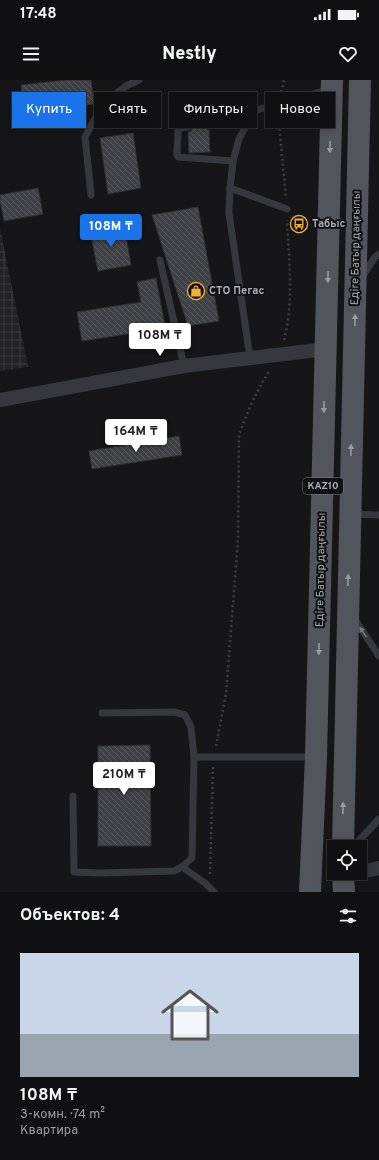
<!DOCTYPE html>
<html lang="ru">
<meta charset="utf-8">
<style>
:root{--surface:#101012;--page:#1e1e20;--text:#f1f3f6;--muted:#9c9d9f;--line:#303032;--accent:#1a73e8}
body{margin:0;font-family:Overpass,sans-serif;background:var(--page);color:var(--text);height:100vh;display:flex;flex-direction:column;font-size:15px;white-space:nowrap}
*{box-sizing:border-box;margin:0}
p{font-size:13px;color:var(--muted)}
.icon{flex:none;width:22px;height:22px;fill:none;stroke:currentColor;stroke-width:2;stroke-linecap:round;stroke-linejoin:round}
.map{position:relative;height:812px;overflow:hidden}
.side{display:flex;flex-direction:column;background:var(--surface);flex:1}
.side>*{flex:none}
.banner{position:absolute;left:12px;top:12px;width:355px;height:36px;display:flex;gap:8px}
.tools{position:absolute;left:327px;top:760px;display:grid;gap:8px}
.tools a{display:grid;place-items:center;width:40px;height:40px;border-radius:0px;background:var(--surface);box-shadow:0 2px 10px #0003,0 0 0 1px var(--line);font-size:20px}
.price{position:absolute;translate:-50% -34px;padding:0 9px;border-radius:4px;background:#fff;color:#222;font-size:13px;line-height:26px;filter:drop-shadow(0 1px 2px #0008)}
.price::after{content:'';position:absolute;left:50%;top:24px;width:12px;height:9px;margin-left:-6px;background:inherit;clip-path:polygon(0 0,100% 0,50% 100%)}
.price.active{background:var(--accent);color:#fff}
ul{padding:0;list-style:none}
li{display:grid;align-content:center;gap:8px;height:212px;padding:0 20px}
li span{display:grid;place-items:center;height:124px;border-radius:0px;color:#555}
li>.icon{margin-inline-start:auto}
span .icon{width:72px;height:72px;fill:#fffc;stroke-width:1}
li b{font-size:17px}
h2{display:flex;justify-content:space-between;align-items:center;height:48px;padding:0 20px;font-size:17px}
.pill{padding:0 14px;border-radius:0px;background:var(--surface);box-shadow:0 2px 10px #0003,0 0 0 1px var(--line);font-size:14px;line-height:36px}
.pill.active{background:var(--accent);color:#fff}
.status{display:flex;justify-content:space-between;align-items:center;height:28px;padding:0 20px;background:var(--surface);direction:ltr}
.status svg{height:11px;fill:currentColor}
header{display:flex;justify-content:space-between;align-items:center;height:52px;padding:0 20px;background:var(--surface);font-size:18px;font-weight:800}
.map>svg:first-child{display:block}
.industrial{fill:url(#industrial-grid)}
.building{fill:url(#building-back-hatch);stroke:#303034}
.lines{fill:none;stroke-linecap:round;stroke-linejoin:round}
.path{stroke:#3d3f44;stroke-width:2.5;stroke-dasharray:2 3;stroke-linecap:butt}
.service{stroke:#37383d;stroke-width:7}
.minor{stroke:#37383d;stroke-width:14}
.primary{stroke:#53555c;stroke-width:22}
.oneway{fill:#979ba6}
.oneway2{fill:#757881}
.labels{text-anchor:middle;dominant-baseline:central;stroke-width:4;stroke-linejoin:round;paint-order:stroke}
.shield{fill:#111113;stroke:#7b7e86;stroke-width:1}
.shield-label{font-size:10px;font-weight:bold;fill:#a8adb8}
.poi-label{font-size:11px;font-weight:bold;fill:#a8adb8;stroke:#111113;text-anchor:start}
.street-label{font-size:11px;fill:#a8adb8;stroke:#111113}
</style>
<div class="status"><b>17:48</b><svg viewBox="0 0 49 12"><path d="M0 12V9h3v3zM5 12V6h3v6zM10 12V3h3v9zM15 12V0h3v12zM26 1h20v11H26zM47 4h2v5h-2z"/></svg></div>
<header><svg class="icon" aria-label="menu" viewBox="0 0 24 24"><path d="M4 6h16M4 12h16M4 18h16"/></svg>Nestly<svg class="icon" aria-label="heart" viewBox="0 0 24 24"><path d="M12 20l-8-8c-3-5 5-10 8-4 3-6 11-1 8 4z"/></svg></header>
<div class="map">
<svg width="379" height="812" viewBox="0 0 379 812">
<defs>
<pattern id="industrial-grid" width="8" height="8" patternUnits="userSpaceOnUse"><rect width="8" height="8" fill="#222225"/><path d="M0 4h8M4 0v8" fill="none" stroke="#3f3f43"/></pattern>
<pattern id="building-back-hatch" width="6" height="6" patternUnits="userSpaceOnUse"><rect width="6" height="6" fill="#404145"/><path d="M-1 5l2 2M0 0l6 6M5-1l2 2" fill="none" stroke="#595a5e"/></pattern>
</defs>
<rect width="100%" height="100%" fill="#161618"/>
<!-- industrial -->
<polygon class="industrial" points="0,148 28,287 0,291"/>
<!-- building -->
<g class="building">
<polygon points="66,0 91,0 94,24 24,33 21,5"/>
<polygon points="209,34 209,40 206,41 204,44 205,48 209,50 210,72 189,73 188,52 191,51 193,47 192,44 188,42 188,35"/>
<polygon points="133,53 141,108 108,114 100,58"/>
<polygon points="38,108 43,134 4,141 0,121 0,115"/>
<polygon points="198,127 219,241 188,246 152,135"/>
<polygon points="124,144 131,185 98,191 90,151"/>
<polygon points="156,198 166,251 147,255 147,251 82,261 77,232 141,222 137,202"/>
<polygon points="179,356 182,375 92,389 89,371"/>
<polygon points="150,665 151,766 98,766 98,666"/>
</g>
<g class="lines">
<!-- path -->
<g class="path">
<polyline points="281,12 284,0"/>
<polyline points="278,34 286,117"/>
<path d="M284,260C294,220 289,181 287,140"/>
<polyline points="216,666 226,614 238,459 239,354 252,322 263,301 270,290"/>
<polyline points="210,794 213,687"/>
</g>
<!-- service -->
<g class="service">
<polyline points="209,45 254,31"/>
<polyline points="188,47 181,48 178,51 177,74 178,77 233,81"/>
<polyline points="230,108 229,133 250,278"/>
<polyline points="91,115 85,57 98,33 113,16 126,6 139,0"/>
<polyline points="287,129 230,108 233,81 239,59 254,31 330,9"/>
<polyline points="160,180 184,286"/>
<polyline points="362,197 375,177 379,174"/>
<polyline points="352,434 379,435"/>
<polyline points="354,538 379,576"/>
<polyline points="194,677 314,677"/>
<polyline points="73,716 74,792 100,793 174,791 182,787 192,778 194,677 191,647 185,635 174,632 102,633"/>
<polyline points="353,767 379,739"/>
<polyline points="182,787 205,803 214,812"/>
</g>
<!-- minor -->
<g class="minor">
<polyline points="0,320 184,286 326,269"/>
<polyline points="360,792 379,788"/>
</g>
<!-- primary -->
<g class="primary">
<polyline points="343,767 360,0"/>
<polyline points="343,793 344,812"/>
<polyline points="310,812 316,677 332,0"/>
</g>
</g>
<!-- one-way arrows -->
<defs><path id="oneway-solid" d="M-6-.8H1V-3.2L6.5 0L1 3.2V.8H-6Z"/></defs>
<g class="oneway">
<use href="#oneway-solid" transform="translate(330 67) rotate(91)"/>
<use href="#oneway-solid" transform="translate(328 197) rotate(91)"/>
<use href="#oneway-solid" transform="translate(355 240) rotate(-89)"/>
<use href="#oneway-solid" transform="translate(324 327) rotate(91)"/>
<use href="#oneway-solid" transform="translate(351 370) rotate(-89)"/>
<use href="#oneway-solid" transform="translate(348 500) rotate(-89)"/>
<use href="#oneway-solid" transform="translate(319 569) rotate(91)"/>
<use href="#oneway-solid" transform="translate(343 728) rotate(-89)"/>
</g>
<use class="oneway2" href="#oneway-solid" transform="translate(363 552) rotate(-124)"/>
<!-- icons -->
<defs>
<g id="bus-ring" transform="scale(0.9)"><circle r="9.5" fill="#111113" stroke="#f2b134" stroke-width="1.5"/><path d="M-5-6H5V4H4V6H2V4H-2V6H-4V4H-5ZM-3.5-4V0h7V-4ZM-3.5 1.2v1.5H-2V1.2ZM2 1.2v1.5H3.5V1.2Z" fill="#f2b134"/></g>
<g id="shop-ring" transform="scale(0.9)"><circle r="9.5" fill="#111113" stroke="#f2b134" stroke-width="1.5"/><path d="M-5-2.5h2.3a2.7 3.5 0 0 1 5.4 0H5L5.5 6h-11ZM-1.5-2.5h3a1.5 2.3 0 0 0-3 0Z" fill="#f2b134"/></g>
</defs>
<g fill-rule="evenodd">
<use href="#bus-ring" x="299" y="144"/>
<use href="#shop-ring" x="196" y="211"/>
</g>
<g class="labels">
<!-- shield labels -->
<rect class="shield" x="303" y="398" width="40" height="16" rx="3"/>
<g class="shield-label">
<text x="323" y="406">KAZ10</text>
</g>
<!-- poi labels -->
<g class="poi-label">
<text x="312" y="144">Табыс</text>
<text x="209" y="211">СТО Пегас</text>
</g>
<!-- street labels -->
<g class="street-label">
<text transform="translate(356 168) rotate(-89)">Едіге Батыр даңғылы</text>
<text transform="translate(321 490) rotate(-89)">Едіге Батыр даңғылы</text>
</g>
</g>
</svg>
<div class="tools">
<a><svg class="icon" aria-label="locate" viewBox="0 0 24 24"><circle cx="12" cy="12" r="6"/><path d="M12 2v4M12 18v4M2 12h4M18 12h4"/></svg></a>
</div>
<b class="price active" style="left:111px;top:168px">108M ₸</b>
<b class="price" style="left:160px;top:277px">108M ₸</b>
<b class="price" style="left:136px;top:373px">164M ₸</b>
<b class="price" style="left:124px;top:716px">210M ₸</b>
<div class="banner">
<a class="pill active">Купить</a>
<a class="pill">Снять</a>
<a class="pill">Фильтры</a>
<a class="pill">Новое</a>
</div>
</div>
<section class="side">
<h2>Объектов: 4<svg class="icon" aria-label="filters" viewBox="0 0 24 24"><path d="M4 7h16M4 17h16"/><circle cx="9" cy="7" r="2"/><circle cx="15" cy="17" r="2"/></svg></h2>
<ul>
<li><span style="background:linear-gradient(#c9d6e8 65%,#9aa5b1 0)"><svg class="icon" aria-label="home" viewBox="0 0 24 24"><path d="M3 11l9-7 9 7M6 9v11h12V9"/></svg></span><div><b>108M ₸</b><p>3-комн. · 74 m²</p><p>Квартира</p></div></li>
</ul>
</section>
